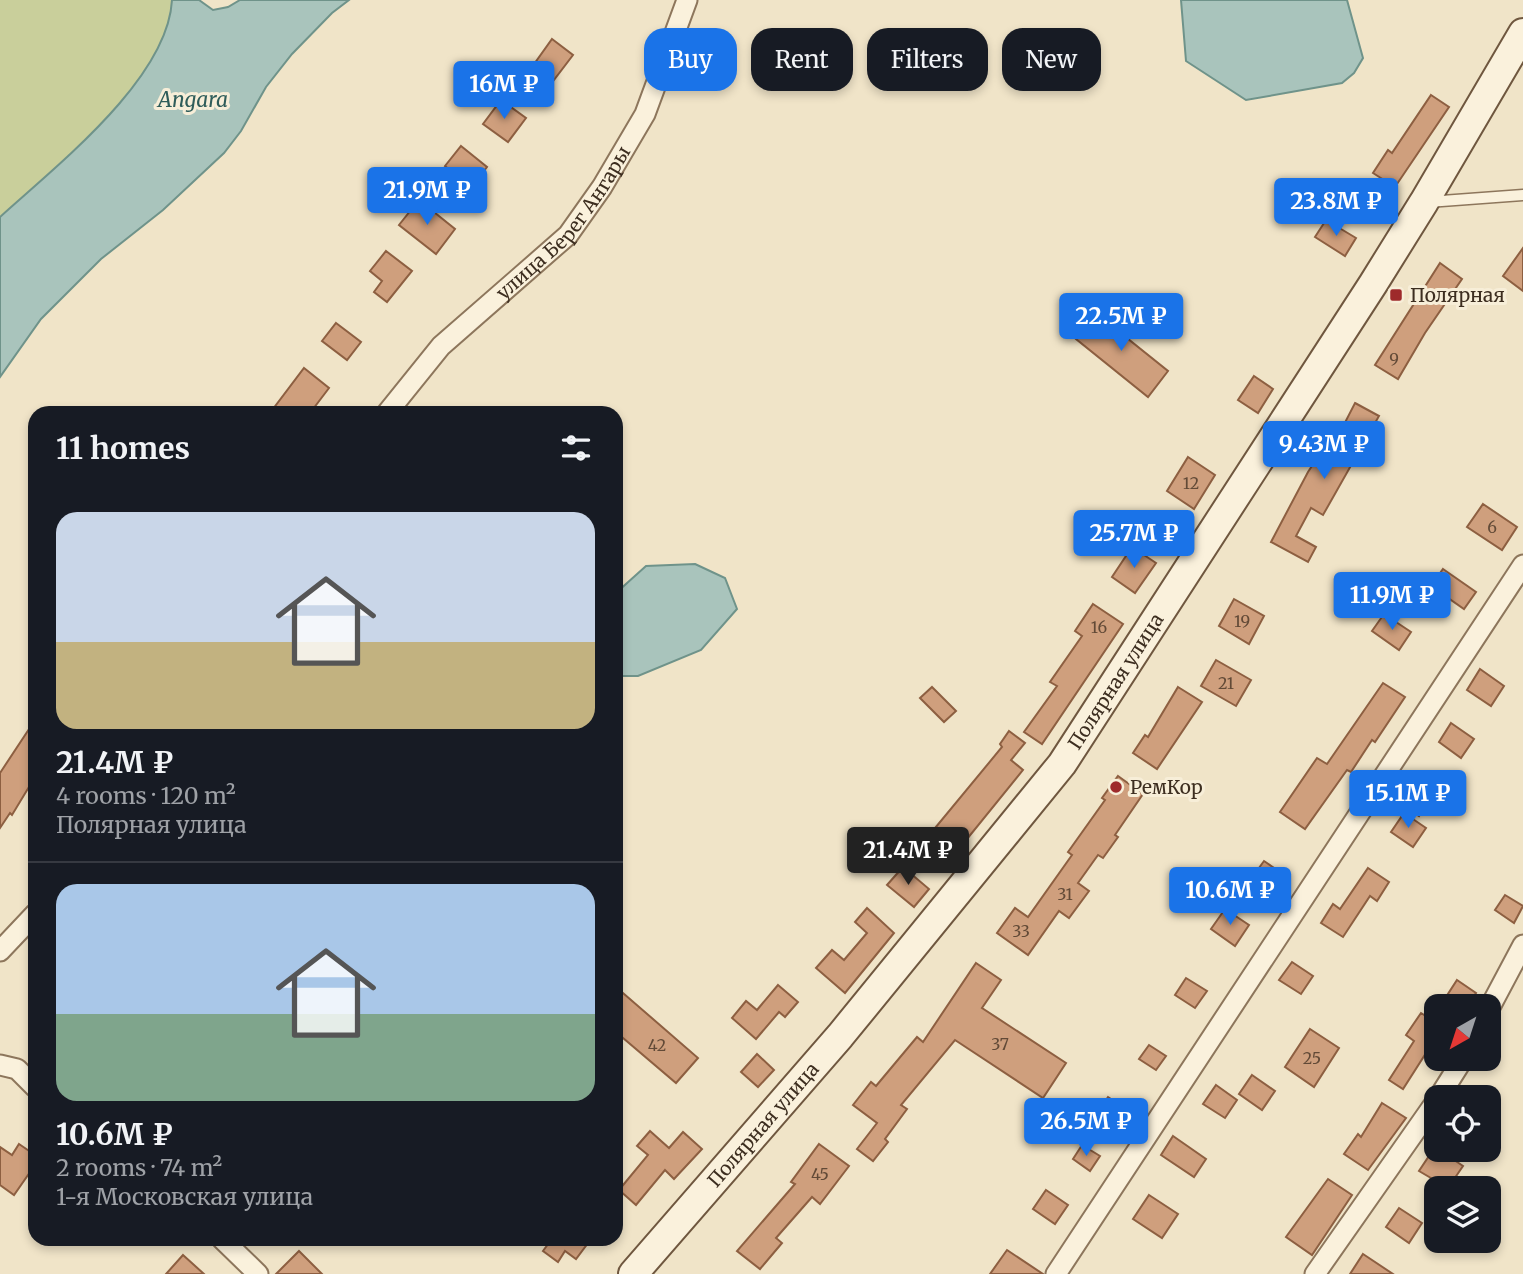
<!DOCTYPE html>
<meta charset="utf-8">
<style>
:root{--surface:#171b24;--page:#242831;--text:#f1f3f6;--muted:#9ea1a6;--line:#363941;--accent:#1a73e8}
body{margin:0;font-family:Merriweather,serif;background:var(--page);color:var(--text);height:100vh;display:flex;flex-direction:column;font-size:26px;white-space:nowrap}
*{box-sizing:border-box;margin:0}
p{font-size:23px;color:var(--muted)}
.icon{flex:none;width:38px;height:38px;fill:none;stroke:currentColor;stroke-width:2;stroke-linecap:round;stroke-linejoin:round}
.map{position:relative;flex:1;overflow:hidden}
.details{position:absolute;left:28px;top:406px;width:595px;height:840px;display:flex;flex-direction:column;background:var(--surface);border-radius:21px;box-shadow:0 4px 10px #0003}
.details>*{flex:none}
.banner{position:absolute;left:644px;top:28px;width:665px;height:63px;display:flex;gap:14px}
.needle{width:46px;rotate:219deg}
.fabs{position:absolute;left:1424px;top:994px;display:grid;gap:14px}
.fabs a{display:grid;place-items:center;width:77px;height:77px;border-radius:14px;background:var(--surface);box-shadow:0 4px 10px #0003;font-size:35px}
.price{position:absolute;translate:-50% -60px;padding:0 16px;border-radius:7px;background:var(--accent);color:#fff;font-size:23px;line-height:46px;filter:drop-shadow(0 2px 4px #0008)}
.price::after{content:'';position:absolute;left:50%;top:42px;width:21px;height:16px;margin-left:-10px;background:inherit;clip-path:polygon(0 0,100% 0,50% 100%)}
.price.selected{background:#222;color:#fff}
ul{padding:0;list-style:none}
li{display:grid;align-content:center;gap:14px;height:371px;padding:0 28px}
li+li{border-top:2px solid var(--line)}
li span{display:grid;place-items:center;height:217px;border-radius:21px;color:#555}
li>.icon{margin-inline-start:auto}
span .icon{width:126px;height:126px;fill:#fffc;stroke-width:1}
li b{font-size:30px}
h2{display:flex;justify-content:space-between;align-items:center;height:84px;padding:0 28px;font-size:30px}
.chip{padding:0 24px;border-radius:21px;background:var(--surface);box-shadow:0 4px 10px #0003;font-size:24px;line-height:63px}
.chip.selected{background:var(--accent);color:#fff}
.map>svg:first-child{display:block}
.green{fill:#c9cf9b}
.water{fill:#a9c4bc;stroke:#6f938a;stroke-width:2}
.building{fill:#cf9f7d;stroke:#8d5f41;stroke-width:2}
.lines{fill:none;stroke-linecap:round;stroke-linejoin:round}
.service-casing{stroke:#8d765c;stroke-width:13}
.minor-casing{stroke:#8d765c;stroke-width:23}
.secondary-casing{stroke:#6f573f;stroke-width:32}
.service{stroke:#faf1dc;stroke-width:10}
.minor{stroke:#faf1dc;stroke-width:19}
.secondary{stroke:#faf1dc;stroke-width:28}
.poi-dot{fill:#9e2a2b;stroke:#f7eed8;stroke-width:2.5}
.labels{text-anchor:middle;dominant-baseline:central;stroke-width:6;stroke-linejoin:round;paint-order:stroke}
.number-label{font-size:16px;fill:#624a37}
.street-label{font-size:19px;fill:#3d2e20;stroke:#f7eed8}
.poi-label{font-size:19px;fill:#3d2e20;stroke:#f7eed8;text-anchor:start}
.water-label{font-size:21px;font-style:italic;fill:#2f5d5a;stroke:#f7eed8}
</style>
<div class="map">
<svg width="1523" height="1274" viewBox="0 0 1523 1274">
<rect width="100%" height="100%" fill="#f0e4c8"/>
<!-- green -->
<path class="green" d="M0,0H172C168,79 56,166 0,217Z"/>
<!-- water -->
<g class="water">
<path d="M172,0H199L213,10L228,7L240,0H349L332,13L292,54L266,87L241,131L224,153L163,210L101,259L41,319L0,377V217C56,166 168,79 172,0Z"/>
<polygon points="1181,0 1347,0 1363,58 1354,73 1342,83 1246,100 1186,61"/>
<polygon points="695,564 725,578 737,609 701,650 638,676 616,676 616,593 646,566"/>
</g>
<!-- building -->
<g class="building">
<polygon points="552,39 573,55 547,89 527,74"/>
<polygon points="1431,95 1449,107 1395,187 1373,173 1388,150 1392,153"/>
<polygon points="501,100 526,118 508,142 483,124"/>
<polygon points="461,146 487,167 471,188 445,166"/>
<polygon points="419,200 455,229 436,254 399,225"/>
<polygon points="1326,220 1356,238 1345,256 1315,237"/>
<polygon points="1523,248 1523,291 1503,276"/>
<polygon points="386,251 412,271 387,302 374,292 382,281 370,271"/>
<polygon points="1440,263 1462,279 1425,333 1398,379 1375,365"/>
<polygon points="1100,308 1116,321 1112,326 1168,371 1148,397 1076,339"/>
<polygon points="336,323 361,342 347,360 322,341"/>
<polygon points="304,368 329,388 310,413 270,413"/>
<polygon points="1254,376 1273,389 1258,413 1238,400"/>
<polygon points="1355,403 1379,416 1323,515 1311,508 1296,536 1316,547 1308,562 1271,542 1308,472 1327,443 1333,446"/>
<polygon points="1188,457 1215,475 1194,509 1167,491"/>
<polygon points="1483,504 1517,527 1502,550 1467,527"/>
<polygon points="1132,547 1156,563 1135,593 1112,577"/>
<polygon points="1443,569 1476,592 1464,609 1431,586"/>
<polygon points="1234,599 1264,616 1249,644 1219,626"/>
<polygon points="1093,604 1123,624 1042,744 1024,732 1057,686 1050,682 1082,636 1075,631"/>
<polygon points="1384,614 1411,632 1399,650 1372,631"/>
<polygon points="1216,660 1251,680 1236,706 1201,686"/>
<polygon points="1480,669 1504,686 1491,706 1467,690"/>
<polygon points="1383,683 1405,697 1375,742 1372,740 1351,772 1347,770 1305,829 1280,812 1317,758 1327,764"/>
<polygon points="932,687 956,711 944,722 920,698"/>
<polygon points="1178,687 1202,702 1157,769 1133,753 1145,735 1148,737"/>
<polygon points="35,720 35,777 12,815 10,813 0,828 0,773"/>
<polygon points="1451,723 1474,739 1461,758 1439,742"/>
<polygon points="1009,731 1025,743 1011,760 1023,770 950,860 926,839 1002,747 1000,744"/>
<polygon points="1118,776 1143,794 1115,835 1118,837 1103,858 1098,855 1078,883 1089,891 1069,918 1059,911 1028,955 997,933 1015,908 1028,917 1072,855 1068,852 1105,800 1102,798"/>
<polygon points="1409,782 1431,797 1419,816 1397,801"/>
<polygon points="1404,813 1426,828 1413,847 1391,832"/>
<polygon points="1264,861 1286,876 1273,894 1251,879"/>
<polygon points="903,867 929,889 914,907 887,885"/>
<polygon points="1368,868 1389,882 1377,901 1370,896 1343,937 1321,923 1333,904 1340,909"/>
<polygon points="1505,895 1523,906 1514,923 1495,910"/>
<polygon points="867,908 894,933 845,993 816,968 832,950 844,960 867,933 855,922"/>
<polygon points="1225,909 1249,925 1235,946 1211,929"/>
<polygon points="1292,962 1313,976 1301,994 1279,980"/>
<polygon points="976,963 1001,980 982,1008 1066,1063 1043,1098 955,1040 901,1105 907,1109 885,1139 888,1142 873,1161 857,1149 877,1123 853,1105 871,1082 876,1086 917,1037 923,1042"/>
<polygon points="1186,978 1207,991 1195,1008 1175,995"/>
<polygon points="1457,980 1476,993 1467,1006 1461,1006 1446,997"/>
<polygon points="778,985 798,1002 785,1017 779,1012 756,1039 732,1018 746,1001 757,1010"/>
<polygon points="616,987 698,1058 676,1083 616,1032"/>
<polygon points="1421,1013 1437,1023 1437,1056 1428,1050 1403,1089 1389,1080 1414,1041 1406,1035"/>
<polygon points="1310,1029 1339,1048 1314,1087 1285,1067"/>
<polygon points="1149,1045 1166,1056 1156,1070 1139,1059"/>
<polygon points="757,1054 774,1070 758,1087 741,1072"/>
<polygon points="1252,1075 1275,1091 1262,1110 1239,1094"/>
<polygon points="1216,1085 1237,1100 1225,1118 1203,1104"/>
<polygon points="1108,1097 1131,1112 1118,1132 1095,1116"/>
<polygon points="1382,1103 1406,1118 1368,1170 1344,1154 1358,1134 1361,1137"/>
<polygon points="650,1131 669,1148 683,1132 702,1149 674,1179 665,1170 636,1205 619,1190 648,1155 637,1146"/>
<polygon points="1173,1136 1206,1159 1194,1177 1161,1155"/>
<polygon points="19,1144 35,1155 35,1165 14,1195 0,1185 0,1147 12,1155"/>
<polygon points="819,1144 849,1166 820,1204 812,1197 776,1238 782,1243 760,1269 737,1251 795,1184 791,1182"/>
<polygon points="1082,1145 1100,1156 1090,1171 1073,1159"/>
<polygon points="1435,1147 1463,1166 1448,1188 1419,1171"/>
<polygon points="1328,1179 1352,1195 1312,1255 1286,1237"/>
<polygon points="1046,1190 1068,1205 1055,1224 1033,1209"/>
<polygon points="1149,1195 1178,1214 1162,1238 1133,1219"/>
<polygon points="1399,1208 1422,1223 1409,1243 1386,1227"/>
<polygon points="549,1239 591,1239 576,1259 565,1251 558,1262 543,1251 551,1240"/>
<polygon points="1007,1250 1043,1274 990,1274"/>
<polygon points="299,1251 322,1274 276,1274"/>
<polygon points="1363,1254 1393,1274 1350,1274"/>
<polygon points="183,1255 204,1274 166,1274"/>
</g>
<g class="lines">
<!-- service casing -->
<g class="service-casing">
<polyline id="service" points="1428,202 1523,195"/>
</g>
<!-- minor casing -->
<g class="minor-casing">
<g id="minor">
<path id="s1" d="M387,413L441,346L568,235L602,187L645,114L687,0"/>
<polyline points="0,951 35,914"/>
<polyline points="1489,1009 1523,945"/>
<polyline points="0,1065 17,1069 35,1087"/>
<polyline points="1439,1097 1463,1059"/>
<polyline points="222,1239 258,1274"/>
<polyline points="1056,1274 1523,565"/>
<polyline points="1315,1274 1437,1100"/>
</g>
</g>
<!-- secondary casing -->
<g class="secondary-casing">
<g id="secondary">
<path id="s2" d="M633,1274L840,1036L1062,764L1373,284L1424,202L1523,33"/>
</g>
</g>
<!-- service -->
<use href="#service" class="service"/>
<!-- minor -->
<use href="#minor" class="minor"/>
<!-- secondary -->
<use href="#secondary" class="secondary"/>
</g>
<!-- markers -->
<g class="poi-dot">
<rect x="1389" y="288" width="14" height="14" rx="3.5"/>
<circle cx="1116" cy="787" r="7"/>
</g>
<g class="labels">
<!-- number labels -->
<g class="number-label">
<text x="1394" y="359">9</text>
<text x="1191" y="483">12</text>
<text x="1492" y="527">6</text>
<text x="1242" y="621">19</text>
<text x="1099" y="627">16</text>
<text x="1226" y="683">21</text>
<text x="1065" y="894">31</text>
<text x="1021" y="931">33</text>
<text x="1000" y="1044">37</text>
<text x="657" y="1045">42</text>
<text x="1312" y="1058">25</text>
<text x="820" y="1174">45</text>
</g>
<!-- street labels -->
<g class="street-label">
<text stroke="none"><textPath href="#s1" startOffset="261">улица Берег Ангары</textPath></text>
<text stroke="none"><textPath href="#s2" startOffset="765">Полярная улица</textPath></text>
<text stroke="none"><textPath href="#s2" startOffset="198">Полярная улица</textPath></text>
</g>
<!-- poi labels -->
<g class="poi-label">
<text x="1410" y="295">Полярная</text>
<text x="1130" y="787">РемКор</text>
</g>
<!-- water labels -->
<g class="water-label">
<text x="193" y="99">Angara</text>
</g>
</g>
</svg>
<div class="fabs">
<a><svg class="needle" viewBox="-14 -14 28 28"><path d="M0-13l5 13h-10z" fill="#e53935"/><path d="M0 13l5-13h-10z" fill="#9ea1a6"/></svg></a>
<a><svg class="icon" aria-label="locate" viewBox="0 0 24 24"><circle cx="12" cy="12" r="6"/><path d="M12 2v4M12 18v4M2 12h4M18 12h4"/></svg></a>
<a><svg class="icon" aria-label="layers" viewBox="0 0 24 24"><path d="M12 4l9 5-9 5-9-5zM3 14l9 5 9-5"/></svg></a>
</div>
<b class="price" style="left:504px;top:121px">16M ₽</b>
<b class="price" style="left:427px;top:227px">21.9M ₽</b>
<b class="price" style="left:1336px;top:238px">23.8M ₽</b>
<b class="price" style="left:1121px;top:353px">22.5M ₽</b>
<b class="price" style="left:1324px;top:481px">9.43M ₽</b>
<b class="price" style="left:1134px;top:570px">25.7M ₽</b>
<b class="price" style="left:1392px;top:632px">11.9M ₽</b>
<b class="price" style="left:1408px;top:830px">15.1M ₽</b>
<b class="price selected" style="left:908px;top:887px">21.4M ₽</b>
<b class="price" style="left:1230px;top:927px">10.6M ₽</b>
<b class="price" style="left:1086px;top:1158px">26.5M ₽</b>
<div class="banner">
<a class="chip selected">Buy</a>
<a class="chip">Rent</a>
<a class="chip">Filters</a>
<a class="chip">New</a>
</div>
<section class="details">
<h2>11 homes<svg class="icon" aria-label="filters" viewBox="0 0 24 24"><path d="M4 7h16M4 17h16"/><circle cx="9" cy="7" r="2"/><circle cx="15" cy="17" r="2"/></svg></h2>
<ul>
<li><span style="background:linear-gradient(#c9d6e8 60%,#c2b280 0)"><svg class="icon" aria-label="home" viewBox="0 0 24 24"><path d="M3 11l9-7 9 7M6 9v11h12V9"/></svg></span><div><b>21.4M ₽</b><p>4 rooms · 120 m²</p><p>Полярная улица</p></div></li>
<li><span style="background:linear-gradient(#a9c7e8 60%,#7fa58c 0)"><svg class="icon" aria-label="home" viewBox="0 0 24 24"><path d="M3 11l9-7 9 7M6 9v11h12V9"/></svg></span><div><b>10.6M ₽</b><p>2 rooms · 74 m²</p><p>1-я Московская улица</p></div></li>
</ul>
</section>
</div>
